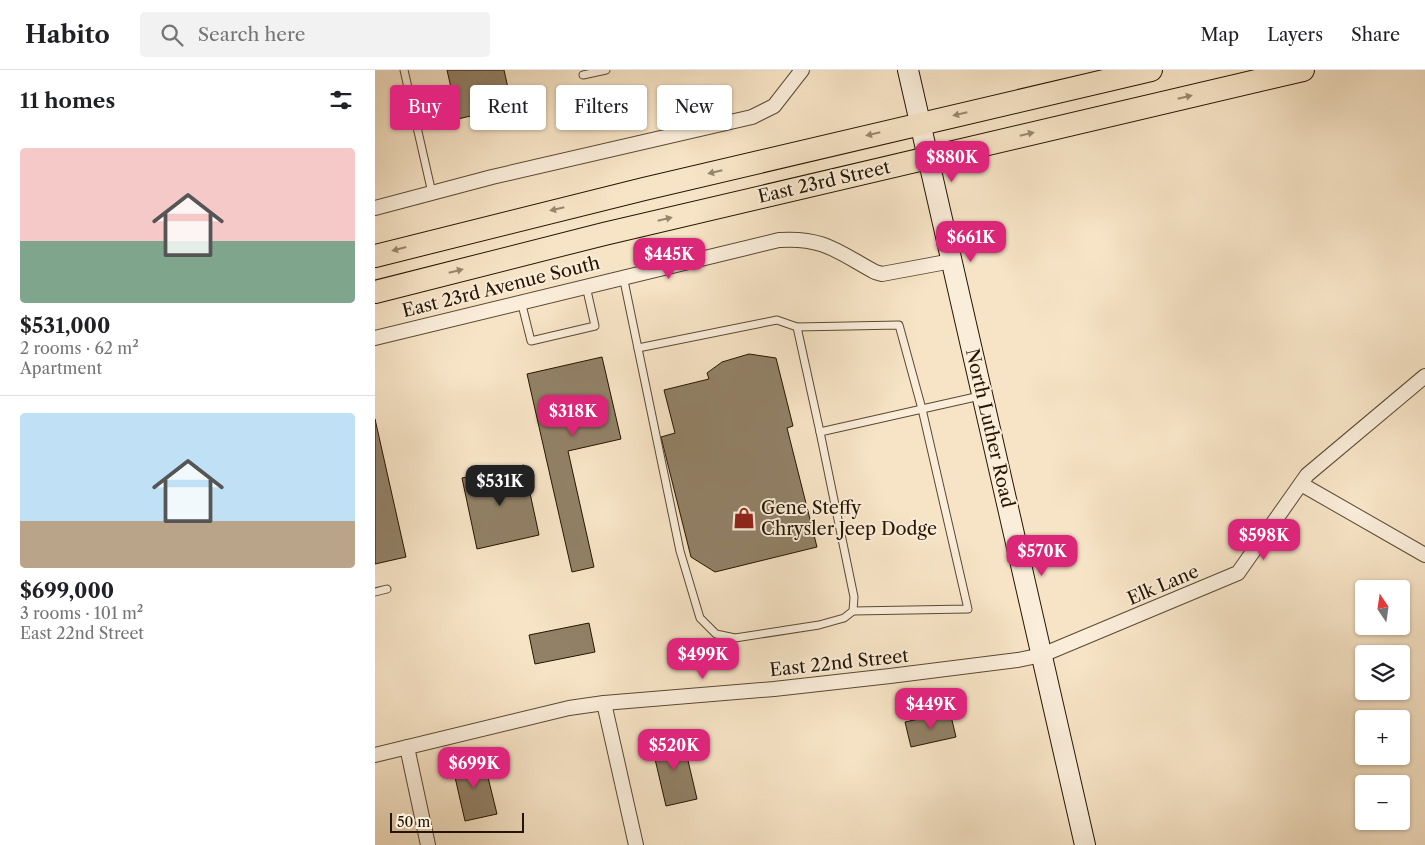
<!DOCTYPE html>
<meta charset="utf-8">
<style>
:root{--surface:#fff;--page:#f2f2f2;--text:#202124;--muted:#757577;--line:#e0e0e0;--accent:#db2777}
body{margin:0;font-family:"Libre Caslon Text",serif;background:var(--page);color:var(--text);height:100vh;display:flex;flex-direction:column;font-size:19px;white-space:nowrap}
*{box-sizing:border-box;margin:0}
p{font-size:16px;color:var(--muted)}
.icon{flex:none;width:28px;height:28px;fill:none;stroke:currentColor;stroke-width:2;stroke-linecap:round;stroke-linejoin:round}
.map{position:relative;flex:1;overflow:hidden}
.panel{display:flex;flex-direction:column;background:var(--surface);width:375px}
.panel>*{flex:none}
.top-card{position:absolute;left:15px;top:15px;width:475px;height:45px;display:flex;gap:10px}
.needle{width:32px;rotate:347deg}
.tools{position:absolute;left:980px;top:510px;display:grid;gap:10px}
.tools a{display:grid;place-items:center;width:55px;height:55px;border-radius:5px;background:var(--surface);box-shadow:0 1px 4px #0004;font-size:25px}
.scale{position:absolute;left:15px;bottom:12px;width:134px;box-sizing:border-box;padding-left:5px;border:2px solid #251500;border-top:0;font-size:14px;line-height:18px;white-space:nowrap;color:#251500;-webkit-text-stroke:4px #faedda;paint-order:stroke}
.price{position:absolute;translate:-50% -42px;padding:0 11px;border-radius:10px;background:var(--accent);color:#fff;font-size:16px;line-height:32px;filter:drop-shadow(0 1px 2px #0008)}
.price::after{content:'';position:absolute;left:50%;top:30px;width:15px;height:11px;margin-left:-8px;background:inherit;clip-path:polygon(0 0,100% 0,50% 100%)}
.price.on{background:#222;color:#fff}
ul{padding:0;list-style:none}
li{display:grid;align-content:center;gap:10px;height:265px;padding:0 20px}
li+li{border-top:1px solid var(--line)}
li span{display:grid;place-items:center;height:155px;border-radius:5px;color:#555}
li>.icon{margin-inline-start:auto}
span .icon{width:90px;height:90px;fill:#fffc;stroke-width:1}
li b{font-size:21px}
h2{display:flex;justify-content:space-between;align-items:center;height:60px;padding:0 20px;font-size:21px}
.pill{padding:0 18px;border-radius:5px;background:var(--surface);box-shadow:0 1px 4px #0004;font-size:18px;line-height:45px}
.pill.on{background:var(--accent);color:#fff}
header{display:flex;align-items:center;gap:30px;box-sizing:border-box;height:70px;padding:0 25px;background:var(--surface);border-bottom:1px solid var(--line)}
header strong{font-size:24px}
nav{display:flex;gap:28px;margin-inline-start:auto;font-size:18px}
.search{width:350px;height:45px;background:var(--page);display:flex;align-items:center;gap:12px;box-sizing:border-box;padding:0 18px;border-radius:5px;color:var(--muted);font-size:19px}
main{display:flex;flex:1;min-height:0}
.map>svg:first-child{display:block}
.building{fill:#928167;stroke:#251500}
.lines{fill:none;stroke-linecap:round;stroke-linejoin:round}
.lane-casing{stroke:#5a4932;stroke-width:9}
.street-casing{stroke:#5a4932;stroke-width:16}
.secondary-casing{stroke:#251500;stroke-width:22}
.primary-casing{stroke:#251500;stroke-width:24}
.lane{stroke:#faedda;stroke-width:7}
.street{stroke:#faedda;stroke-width:14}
.secondary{stroke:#faedda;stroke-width:20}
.primary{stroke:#f7e4c6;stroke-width:22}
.oneway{fill:#98876d}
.labels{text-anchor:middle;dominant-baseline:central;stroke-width:4;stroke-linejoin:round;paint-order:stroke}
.street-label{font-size:18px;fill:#251500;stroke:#faedda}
.poi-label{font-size:18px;fill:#251500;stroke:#faedda;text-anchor:start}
</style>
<header>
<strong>Habito</strong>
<div class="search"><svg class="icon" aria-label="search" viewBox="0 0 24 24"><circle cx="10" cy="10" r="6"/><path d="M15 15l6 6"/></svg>Search here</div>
<nav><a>Map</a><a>Layers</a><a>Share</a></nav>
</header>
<main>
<section class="panel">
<h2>11 homes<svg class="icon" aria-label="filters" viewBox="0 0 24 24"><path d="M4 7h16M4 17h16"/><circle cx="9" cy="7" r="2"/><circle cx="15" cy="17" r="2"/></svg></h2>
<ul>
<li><span style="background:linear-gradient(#f6c9c9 60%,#7fa58c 0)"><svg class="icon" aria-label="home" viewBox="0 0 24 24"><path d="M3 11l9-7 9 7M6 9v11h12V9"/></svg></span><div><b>$531,000</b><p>2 rooms · 62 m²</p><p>Apartment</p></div></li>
<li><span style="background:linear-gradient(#bfe0f5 70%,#b9a48a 0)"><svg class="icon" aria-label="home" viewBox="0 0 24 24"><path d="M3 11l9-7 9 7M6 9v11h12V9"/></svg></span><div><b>$699,000</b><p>3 rooms · 101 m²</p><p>East 22nd Street</p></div></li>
</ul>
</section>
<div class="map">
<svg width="1050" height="775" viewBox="0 0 1050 775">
<rect width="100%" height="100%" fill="#f7e4c6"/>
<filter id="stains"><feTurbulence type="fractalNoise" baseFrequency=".004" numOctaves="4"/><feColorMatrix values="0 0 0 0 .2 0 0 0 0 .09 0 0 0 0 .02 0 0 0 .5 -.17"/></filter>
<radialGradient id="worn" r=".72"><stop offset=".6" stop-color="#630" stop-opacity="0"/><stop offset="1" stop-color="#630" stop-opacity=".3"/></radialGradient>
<!-- building -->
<g class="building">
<polygon points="72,0 129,0 137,36 83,49"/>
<polygon points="374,284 401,288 418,356 412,358 442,477 340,502 316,487 286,367 300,363 289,320 334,309 332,303 347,292"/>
<polygon points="227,287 246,369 193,381 219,497 197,502 152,304"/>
<polygon points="0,349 31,487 0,494"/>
<polygon points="149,395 164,465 102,479 87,408"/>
<polygon points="214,553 220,582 160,594 154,565"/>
<polygon points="575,642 581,667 536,677 530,652"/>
<polygon points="307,665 322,729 291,736 276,672"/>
<polygon points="108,687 122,744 90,751 77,694"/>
</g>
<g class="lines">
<!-- lane casing -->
<g class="lane-casing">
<g id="lane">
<polyline points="29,0 57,123"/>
<polyline points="208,5 231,0"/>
<polyline points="248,206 305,481 325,548 341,564 360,568 444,555 469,548 478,541 479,527 445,362 605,326"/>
<polyline points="146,231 156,271 220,256 211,216"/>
<polyline points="422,257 524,255 547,339 593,539 478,541"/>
<polyline points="263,278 402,250 422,257 445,362"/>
<polyline points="0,522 12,519"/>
</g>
</g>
<!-- street casing -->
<g class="street-casing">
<g id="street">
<polyline points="0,138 117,107 377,47 399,36 427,0"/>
<path d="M0,268L404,170C449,167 463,182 500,202L507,204L577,191"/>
<polyline points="926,414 1050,485"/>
<polyline points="229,633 261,775"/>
<polyline points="32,677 53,775"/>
<polyline points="0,685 194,638 229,633 399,619 515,606 643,590 667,585 863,503 932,405 1050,306"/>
</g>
</g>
<!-- secondary casing -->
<g class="secondary-casing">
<polyline id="secondary" points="533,0 710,775"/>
</g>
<!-- primary casing -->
<g class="primary-casing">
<g id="primary">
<polyline points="0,186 269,119 776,0"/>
<polyline points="0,222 229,164 928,0"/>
</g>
</g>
<!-- lane -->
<use href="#lane" class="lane"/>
<!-- street -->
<use href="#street" class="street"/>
<!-- secondary -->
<use href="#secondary" class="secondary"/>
<!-- primary -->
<use href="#primary" class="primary"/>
</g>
<!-- one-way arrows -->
<defs><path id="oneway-solid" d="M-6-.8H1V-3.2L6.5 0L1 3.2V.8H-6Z" transform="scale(1.25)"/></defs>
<g class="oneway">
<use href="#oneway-solid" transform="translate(810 27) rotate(-13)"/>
<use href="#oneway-solid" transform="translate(585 44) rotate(167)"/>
<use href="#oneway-solid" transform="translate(498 64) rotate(167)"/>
<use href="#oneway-solid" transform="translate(652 64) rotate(-13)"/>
<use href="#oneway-solid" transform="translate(340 102) rotate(167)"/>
<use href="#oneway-solid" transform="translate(182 139) rotate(167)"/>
<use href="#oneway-solid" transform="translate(290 149) rotate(-13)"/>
<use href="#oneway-solid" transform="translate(24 179) rotate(165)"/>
<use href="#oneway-solid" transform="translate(81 201) rotate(-14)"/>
</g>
<!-- icons -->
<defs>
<g id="shop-bare" transform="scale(1.725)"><path d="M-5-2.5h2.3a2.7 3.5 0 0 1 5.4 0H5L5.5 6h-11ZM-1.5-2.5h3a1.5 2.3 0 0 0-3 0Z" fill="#8f2418" stroke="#faedda" stroke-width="2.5" paint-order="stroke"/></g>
</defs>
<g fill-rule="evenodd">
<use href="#shop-bare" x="369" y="448"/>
</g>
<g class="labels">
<!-- street labels -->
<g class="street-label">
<text transform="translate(449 112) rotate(-13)">East 23rd Street</text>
<text transform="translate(126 217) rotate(-14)">East 23rd Avenue South</text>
<text transform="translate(615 358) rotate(77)">North Luther Road</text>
<text transform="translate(788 515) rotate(-23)">Elk Lane</text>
<text transform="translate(464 593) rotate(-6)">East 22nd Street</text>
</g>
<!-- poi labels -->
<g class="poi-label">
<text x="386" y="438">Gene Steffy<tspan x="386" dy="21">Chrysler Jeep Dodge</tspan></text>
</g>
</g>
<rect width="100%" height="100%" filter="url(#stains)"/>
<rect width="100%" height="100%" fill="url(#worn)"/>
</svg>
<div class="tools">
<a><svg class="needle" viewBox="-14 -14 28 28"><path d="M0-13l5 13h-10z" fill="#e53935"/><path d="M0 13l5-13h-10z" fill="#757577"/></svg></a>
<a><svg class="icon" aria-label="layers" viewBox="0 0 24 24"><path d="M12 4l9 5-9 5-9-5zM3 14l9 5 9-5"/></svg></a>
<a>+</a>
<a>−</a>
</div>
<div class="scale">50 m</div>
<b class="price" style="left:577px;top:113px">$880K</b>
<b class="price" style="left:596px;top:193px">$661K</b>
<b class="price" style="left:294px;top:210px">$445K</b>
<b class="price" style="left:198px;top:367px">$318K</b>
<b class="price on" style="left:125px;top:437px">$531K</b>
<b class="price" style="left:889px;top:491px">$598K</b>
<b class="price" style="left:667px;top:507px">$570K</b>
<b class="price" style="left:328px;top:610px">$499K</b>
<b class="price" style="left:556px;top:660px">$449K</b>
<b class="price" style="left:299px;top:701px">$520K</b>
<b class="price" style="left:99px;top:719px">$699K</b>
<div class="top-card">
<a class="pill on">Buy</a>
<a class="pill">Rent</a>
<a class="pill">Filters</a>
<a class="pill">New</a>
</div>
</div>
</main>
